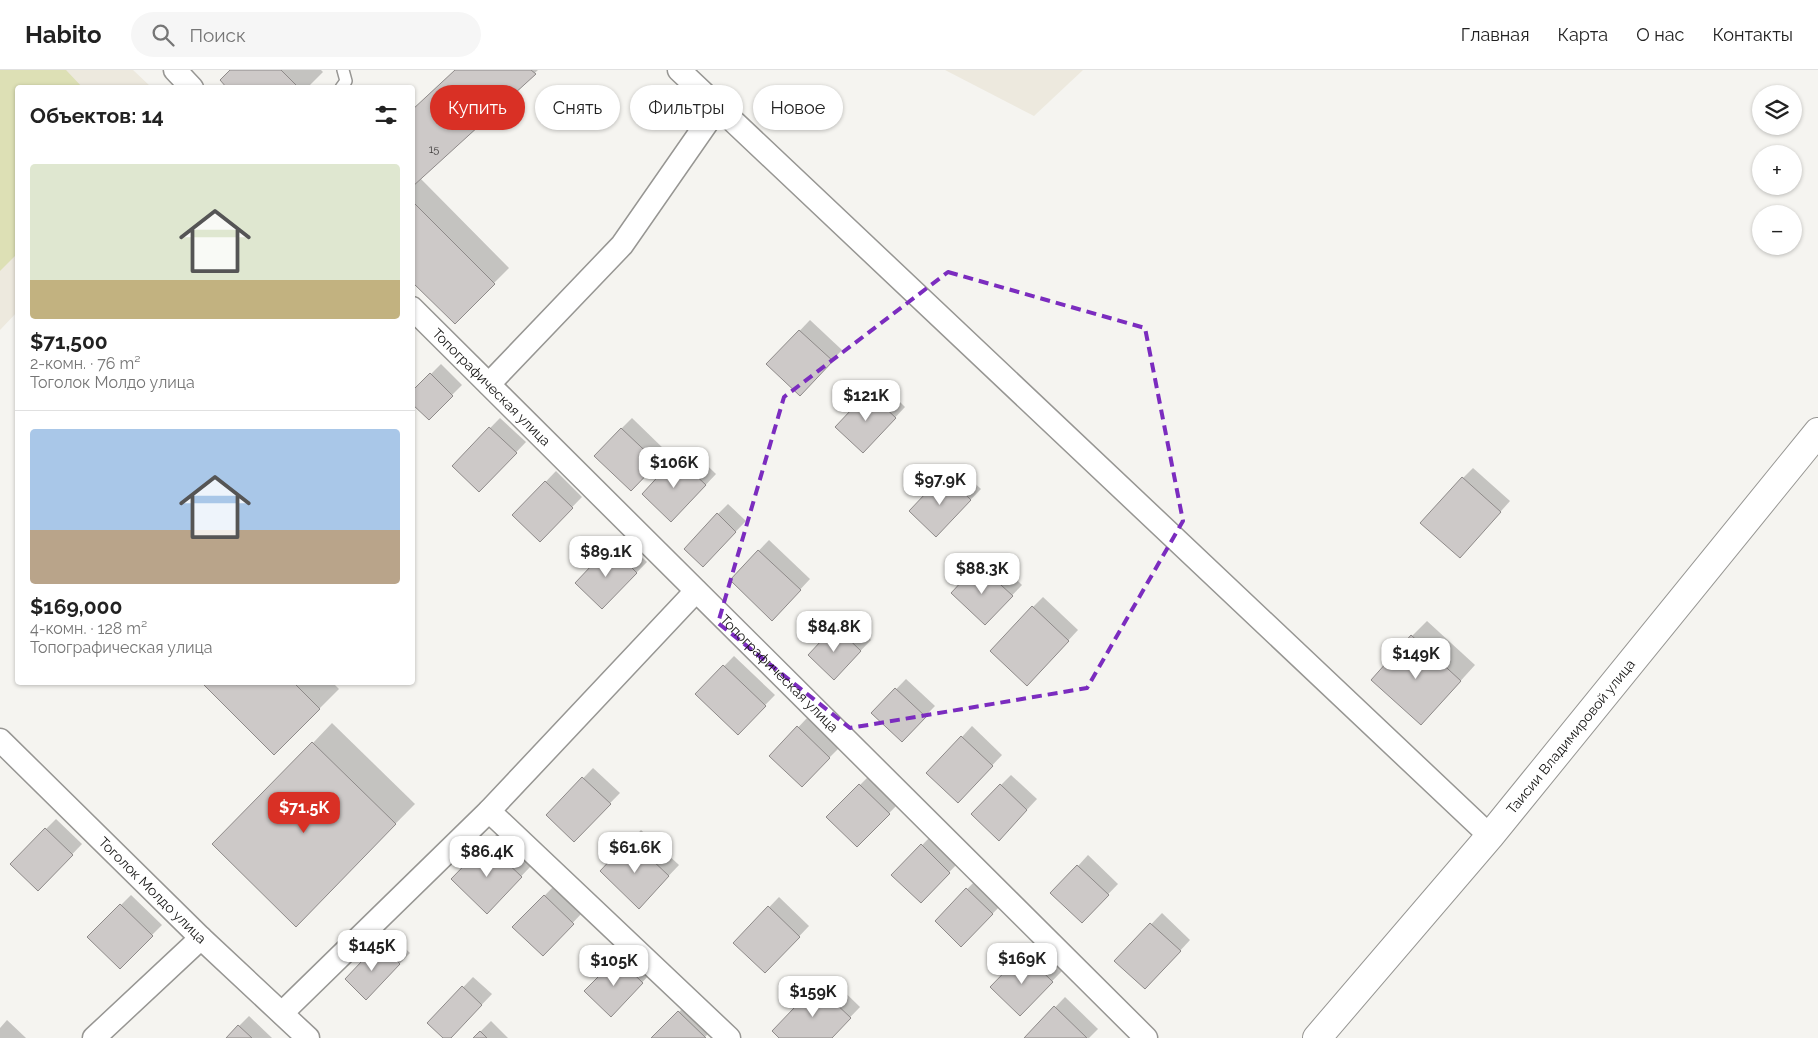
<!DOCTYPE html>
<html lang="ru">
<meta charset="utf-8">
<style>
:root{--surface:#fff;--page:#f6f6f6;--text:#222;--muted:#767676;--line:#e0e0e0;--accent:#d93025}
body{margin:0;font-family:Raleway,sans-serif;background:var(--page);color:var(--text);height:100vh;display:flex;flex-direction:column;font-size:19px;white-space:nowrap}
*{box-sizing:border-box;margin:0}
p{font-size:16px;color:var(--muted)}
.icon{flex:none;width:28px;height:28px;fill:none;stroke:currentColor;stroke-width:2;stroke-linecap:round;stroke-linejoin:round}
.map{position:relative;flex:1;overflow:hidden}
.drawer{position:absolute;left:15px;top:15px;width:400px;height:600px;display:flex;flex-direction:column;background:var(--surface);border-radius:5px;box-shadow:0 1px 4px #0004}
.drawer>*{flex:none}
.top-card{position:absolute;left:430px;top:15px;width:475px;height:45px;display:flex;gap:10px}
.controls{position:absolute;left:1752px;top:15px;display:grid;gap:10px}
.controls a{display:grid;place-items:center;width:50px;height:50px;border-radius:50%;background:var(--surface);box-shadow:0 1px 4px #0004;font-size:25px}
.price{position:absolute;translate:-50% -42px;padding:0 11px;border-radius:10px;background:#fff;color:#222;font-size:16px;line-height:32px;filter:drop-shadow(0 1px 2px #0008)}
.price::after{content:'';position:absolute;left:50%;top:30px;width:15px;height:11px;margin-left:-8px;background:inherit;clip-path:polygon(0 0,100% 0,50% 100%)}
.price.active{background:var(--accent);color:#fff}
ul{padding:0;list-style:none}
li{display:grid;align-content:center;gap:10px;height:265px;padding:0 15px}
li+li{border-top:1px solid var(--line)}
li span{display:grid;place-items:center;height:155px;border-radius:5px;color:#555}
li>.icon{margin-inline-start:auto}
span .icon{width:90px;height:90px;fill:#fffc;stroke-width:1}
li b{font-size:21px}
h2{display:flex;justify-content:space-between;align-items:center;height:60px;padding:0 15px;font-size:21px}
.pill{padding:0 18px;border-radius:22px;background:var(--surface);box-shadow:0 1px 4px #0004;font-size:18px;line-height:45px}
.pill.active{background:var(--accent);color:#fff}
header{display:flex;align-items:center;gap:30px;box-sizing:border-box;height:70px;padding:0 25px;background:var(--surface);border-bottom:1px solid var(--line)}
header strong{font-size:24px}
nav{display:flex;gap:28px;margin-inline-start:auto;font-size:18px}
.search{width:350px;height:45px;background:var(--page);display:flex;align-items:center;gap:12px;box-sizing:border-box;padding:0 18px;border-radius:28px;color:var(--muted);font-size:19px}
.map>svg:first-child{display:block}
.built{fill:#ede9de}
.green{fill:#dde0b5}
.shadow{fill:#0003}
.building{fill:#cdc9c8;stroke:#8e8a89}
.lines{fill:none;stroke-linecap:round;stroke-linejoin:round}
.service-casing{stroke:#979693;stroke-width:14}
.minor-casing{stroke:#979693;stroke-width:25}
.tertiary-casing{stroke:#979693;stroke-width:30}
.service{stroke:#fff;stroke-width:11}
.minor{stroke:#fff;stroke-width:22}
.tertiary{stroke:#fff;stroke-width:28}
.marked{fill:none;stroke:#7b2cbf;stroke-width:4;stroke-dasharray:10 6;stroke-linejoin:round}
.labels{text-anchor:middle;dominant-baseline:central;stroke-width:4;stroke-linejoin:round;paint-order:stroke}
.number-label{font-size:11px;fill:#434140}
.street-label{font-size:14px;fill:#151413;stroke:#fff}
</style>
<header>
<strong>Habito</strong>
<div class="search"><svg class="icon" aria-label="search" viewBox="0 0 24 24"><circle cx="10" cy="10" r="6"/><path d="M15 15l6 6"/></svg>Поиск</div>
<nav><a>Главная</a><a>Карта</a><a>О нас</a><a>Контакты</a></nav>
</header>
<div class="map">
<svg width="1818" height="968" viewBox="0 0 1818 968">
<rect width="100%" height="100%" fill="#f5f4f0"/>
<!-- built -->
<g class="built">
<polygon points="0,0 133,0 151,17 18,18 17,242 0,260"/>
<polygon points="945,0 1083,0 1034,46"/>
</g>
<!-- green -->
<polygon class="green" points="0,0 66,0 82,17 18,18 17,184 0,201"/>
<!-- shadow -->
<g class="shadow">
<polygon points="232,0 321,0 323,2 307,18 229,18"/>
<polygon points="456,0 538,0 420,108 509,198 455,252 412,210 412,41"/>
<polygon points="810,250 842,280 810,314 768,294"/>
<polygon points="441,294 462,315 429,348 412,323"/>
<polygon points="880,312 905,337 873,371 837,357"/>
<polygon points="500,348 526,372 479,421 453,396"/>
<polygon points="632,348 667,382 641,409 621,359"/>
<polygon points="688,377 716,404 682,440 643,424"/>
<polygon points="955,395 981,419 946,455 945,405"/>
<polygon points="1473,398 1510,431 1470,476 1463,408"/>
<polygon points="556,401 582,427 540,470 514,445"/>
<polygon points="728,434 746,451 713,485 718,444"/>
<polygon points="621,467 647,492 602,538 611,477"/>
<polygon points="769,470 810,509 782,539 731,510"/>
<polygon points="990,484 1022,515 995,543 953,523"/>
<polygon points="1043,527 1078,560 1037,604 1033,537"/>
<polygon points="846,547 871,570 844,598 836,557"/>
<polygon points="1427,551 1475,595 1436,638 1412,566"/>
<polygon points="734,586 775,625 738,663 697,624"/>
<polygon points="906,609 935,636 902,670 873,643"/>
<polygon points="203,612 332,612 339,619 274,684"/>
<polygon points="808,647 840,677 802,715 771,686"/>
<polygon points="332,653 415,734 315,835 313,673"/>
<polygon points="972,656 1002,685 968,721 962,667"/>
<polygon points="593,698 620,723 574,770 548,745"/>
<polygon points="870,705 899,733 857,776 828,747"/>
<polygon points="1011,705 1037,729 1009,759 1001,715"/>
<polygon points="56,749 82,774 38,820 11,794"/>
<polygon points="641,760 679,795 639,837 602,801"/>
<polygon points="497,764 531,796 487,842 453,809"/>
<polygon points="932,765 960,791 921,831 893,805"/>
<polygon points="1088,785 1118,814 1092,841 1078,796"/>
<polygon points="977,809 1003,833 961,876 936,851"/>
<polygon points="555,815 583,842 543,884 514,857"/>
<polygon points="131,825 162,855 120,897 89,867"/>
<polygon points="779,827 809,856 765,902 735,873"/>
<polygon points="1162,843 1190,870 1155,908 1116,891"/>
<polygon points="390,864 410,883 376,918 346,909"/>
<polygon points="1034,874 1062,901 1020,944 992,917"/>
<polygon points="628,878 652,902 611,945 586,921"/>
<polygon points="828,906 860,937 830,968 781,968 774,961"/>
<polygon points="473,907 492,924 450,968 445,968 429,953"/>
<polygon points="1065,927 1098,959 1089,968 1026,968"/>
<polygon points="689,932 715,957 704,968 653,968"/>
<polygon points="249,946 272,968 227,968"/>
<polygon points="7,950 26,968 0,968 0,958"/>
<polygon points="491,951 508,968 474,968"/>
</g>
<!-- building -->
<g class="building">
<polygon points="230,0 281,0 299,18 227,18 220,10"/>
<polygon points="455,0 531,0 536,4 412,117 412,40"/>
<polygon points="412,131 495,214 455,254 412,212"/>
<polygon points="799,260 833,291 800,326 766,294"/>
<polygon points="430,303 453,326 429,350 412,334 412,321"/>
<polygon points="868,322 896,348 863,383 835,357"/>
<polygon points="489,357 517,383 479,422 452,396"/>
<polygon points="621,358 658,393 631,421 594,386"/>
<polygon points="676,387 706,415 671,452 642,424"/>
<polygon points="944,404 971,430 936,467 909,441"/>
<polygon points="1462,407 1501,442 1460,488 1420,453"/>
<polygon points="545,411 573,438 540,472 512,445"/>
<polygon points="717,443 736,462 703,497 684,479"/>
<polygon points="610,476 637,503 602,539 575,513"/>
<polygon points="758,480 801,520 772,551 730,510"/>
<polygon points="978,494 1013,526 985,555 951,523"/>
<polygon points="1032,536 1069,571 1027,616 990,581"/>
<polygon points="835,556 861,581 834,610 808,585"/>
<polygon points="1411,565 1461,611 1421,655 1371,610"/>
<polygon points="723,595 766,636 738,665 695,624"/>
<polygon points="201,612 293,612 320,639 274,685"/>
<polygon points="895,618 926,647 902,672 871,643"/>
<polygon points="797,656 830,688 802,717 769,686"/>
<polygon points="961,666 993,696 958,733 926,703"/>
<polygon points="312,672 396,754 296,857 212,774"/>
<polygon points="582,707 611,734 574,772 546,745"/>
<polygon points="859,714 890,744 857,777 826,747"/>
<polygon points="1000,714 1027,740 999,771 971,744"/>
<polygon points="45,758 73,785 38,821 10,794"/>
<polygon points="630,769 669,806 639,839 600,801"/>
<polygon points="486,773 522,807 487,844 451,809"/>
<polygon points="921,774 950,803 921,833 891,805"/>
<polygon points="1077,795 1109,825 1082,853 1050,823"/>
<polygon points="966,818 993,844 961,877 935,851"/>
<polygon points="544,825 574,854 543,886 512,857"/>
<polygon points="120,834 153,866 120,899 87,867"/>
<polygon points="768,836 800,867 765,903 733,873"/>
<polygon points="1150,853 1181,881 1145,919 1114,891"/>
<polygon points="379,873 400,894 366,930 345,909"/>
<polygon points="1023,883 1053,912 1020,946 990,917"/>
<polygon points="617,888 643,913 611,947 584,921"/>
<polygon points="816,915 851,948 832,968 779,968 772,961"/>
<polygon points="462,916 482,935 451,968 443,968 427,953"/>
<polygon points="1054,936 1087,968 1024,968"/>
<polygon points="678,941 706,968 651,968"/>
<polygon points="238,955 252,968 226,968"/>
<polygon points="480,961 487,968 473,968"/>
</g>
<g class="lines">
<!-- service casing -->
<g class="service-casing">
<polyline id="service" points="341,18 346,11 343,0"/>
</g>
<!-- minor casing -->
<g class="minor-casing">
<g id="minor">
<polyline points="175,0 192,18"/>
<polyline points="679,0 1490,766"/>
<path id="s1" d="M412,238L1146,968"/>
<polyline points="489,314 622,175 718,37"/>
<path id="s2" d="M0,670L201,868L308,968"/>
<polyline points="489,741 729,968"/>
<polyline points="282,943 489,741 696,521"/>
<polyline points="94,968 201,868"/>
</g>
</g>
<!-- tertiary casing -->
<g class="tertiary-casing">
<g id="tertiary">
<path id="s3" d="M1317,968L1490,766L1818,362"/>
</g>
</g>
<!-- service -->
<use href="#service" class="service"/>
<!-- minor -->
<use href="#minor" class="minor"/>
<!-- tertiary -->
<use href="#tertiary" class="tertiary"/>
</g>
<!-- marked area -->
<path class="marked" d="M948,202L1145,258L1183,451L1087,618L850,658L718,553L784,327Z"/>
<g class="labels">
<!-- number labels -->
<g class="number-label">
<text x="434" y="79">15</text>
</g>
<!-- street labels -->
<g class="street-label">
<text stroke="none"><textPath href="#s1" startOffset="112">Топографическая улица</textPath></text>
<text stroke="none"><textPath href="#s1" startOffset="518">Топографическая улица</textPath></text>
<text stroke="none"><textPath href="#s3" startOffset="394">Таисии Владимировой улица</textPath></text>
<text stroke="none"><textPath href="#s2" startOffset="214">Тоголок Молдо улица</textPath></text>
</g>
</g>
</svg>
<div class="controls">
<a><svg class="icon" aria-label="layers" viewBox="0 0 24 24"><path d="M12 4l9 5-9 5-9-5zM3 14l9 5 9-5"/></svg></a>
<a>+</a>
<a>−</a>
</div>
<b class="price" style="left:866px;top:352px">$121K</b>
<b class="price" style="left:674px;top:419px">$106K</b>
<b class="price" style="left:940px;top:436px">$97.9K</b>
<b class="price" style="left:606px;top:508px">$89.1K</b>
<b class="price" style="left:982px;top:525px">$88.3K</b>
<b class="price" style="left:834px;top:583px">$84.8K</b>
<b class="price" style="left:1416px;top:610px">$149K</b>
<b class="price active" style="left:304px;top:764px">$71.5K</b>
<b class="price" style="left:635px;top:804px">$61.6K</b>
<b class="price" style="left:487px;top:808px">$86.4K</b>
<b class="price" style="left:372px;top:902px">$145K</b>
<b class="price" style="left:1022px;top:915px">$169K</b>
<b class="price" style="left:614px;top:917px">$105K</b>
<b class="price" style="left:813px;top:948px">$159K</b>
<div class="top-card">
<a class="pill active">Купить</a>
<a class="pill">Снять</a>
<a class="pill">Фильтры</a>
<a class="pill">Новое</a>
</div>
<section class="drawer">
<h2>Объектов: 14<svg class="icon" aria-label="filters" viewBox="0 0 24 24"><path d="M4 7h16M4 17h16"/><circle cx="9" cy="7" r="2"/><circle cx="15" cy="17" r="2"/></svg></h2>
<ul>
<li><span style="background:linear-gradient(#dfe7d0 75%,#c2b280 0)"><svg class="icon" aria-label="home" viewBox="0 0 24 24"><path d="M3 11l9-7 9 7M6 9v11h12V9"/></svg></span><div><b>$71,500</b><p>2-комн. · 76 m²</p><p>Тоголок Молдо улица</p></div></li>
<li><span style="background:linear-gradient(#a9c7e8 65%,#b9a48a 0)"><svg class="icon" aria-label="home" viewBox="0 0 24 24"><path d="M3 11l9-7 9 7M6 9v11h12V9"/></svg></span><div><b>$169,000</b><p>4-комн. · 128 m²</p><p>Топографическая улица</p></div></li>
</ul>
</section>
</div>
